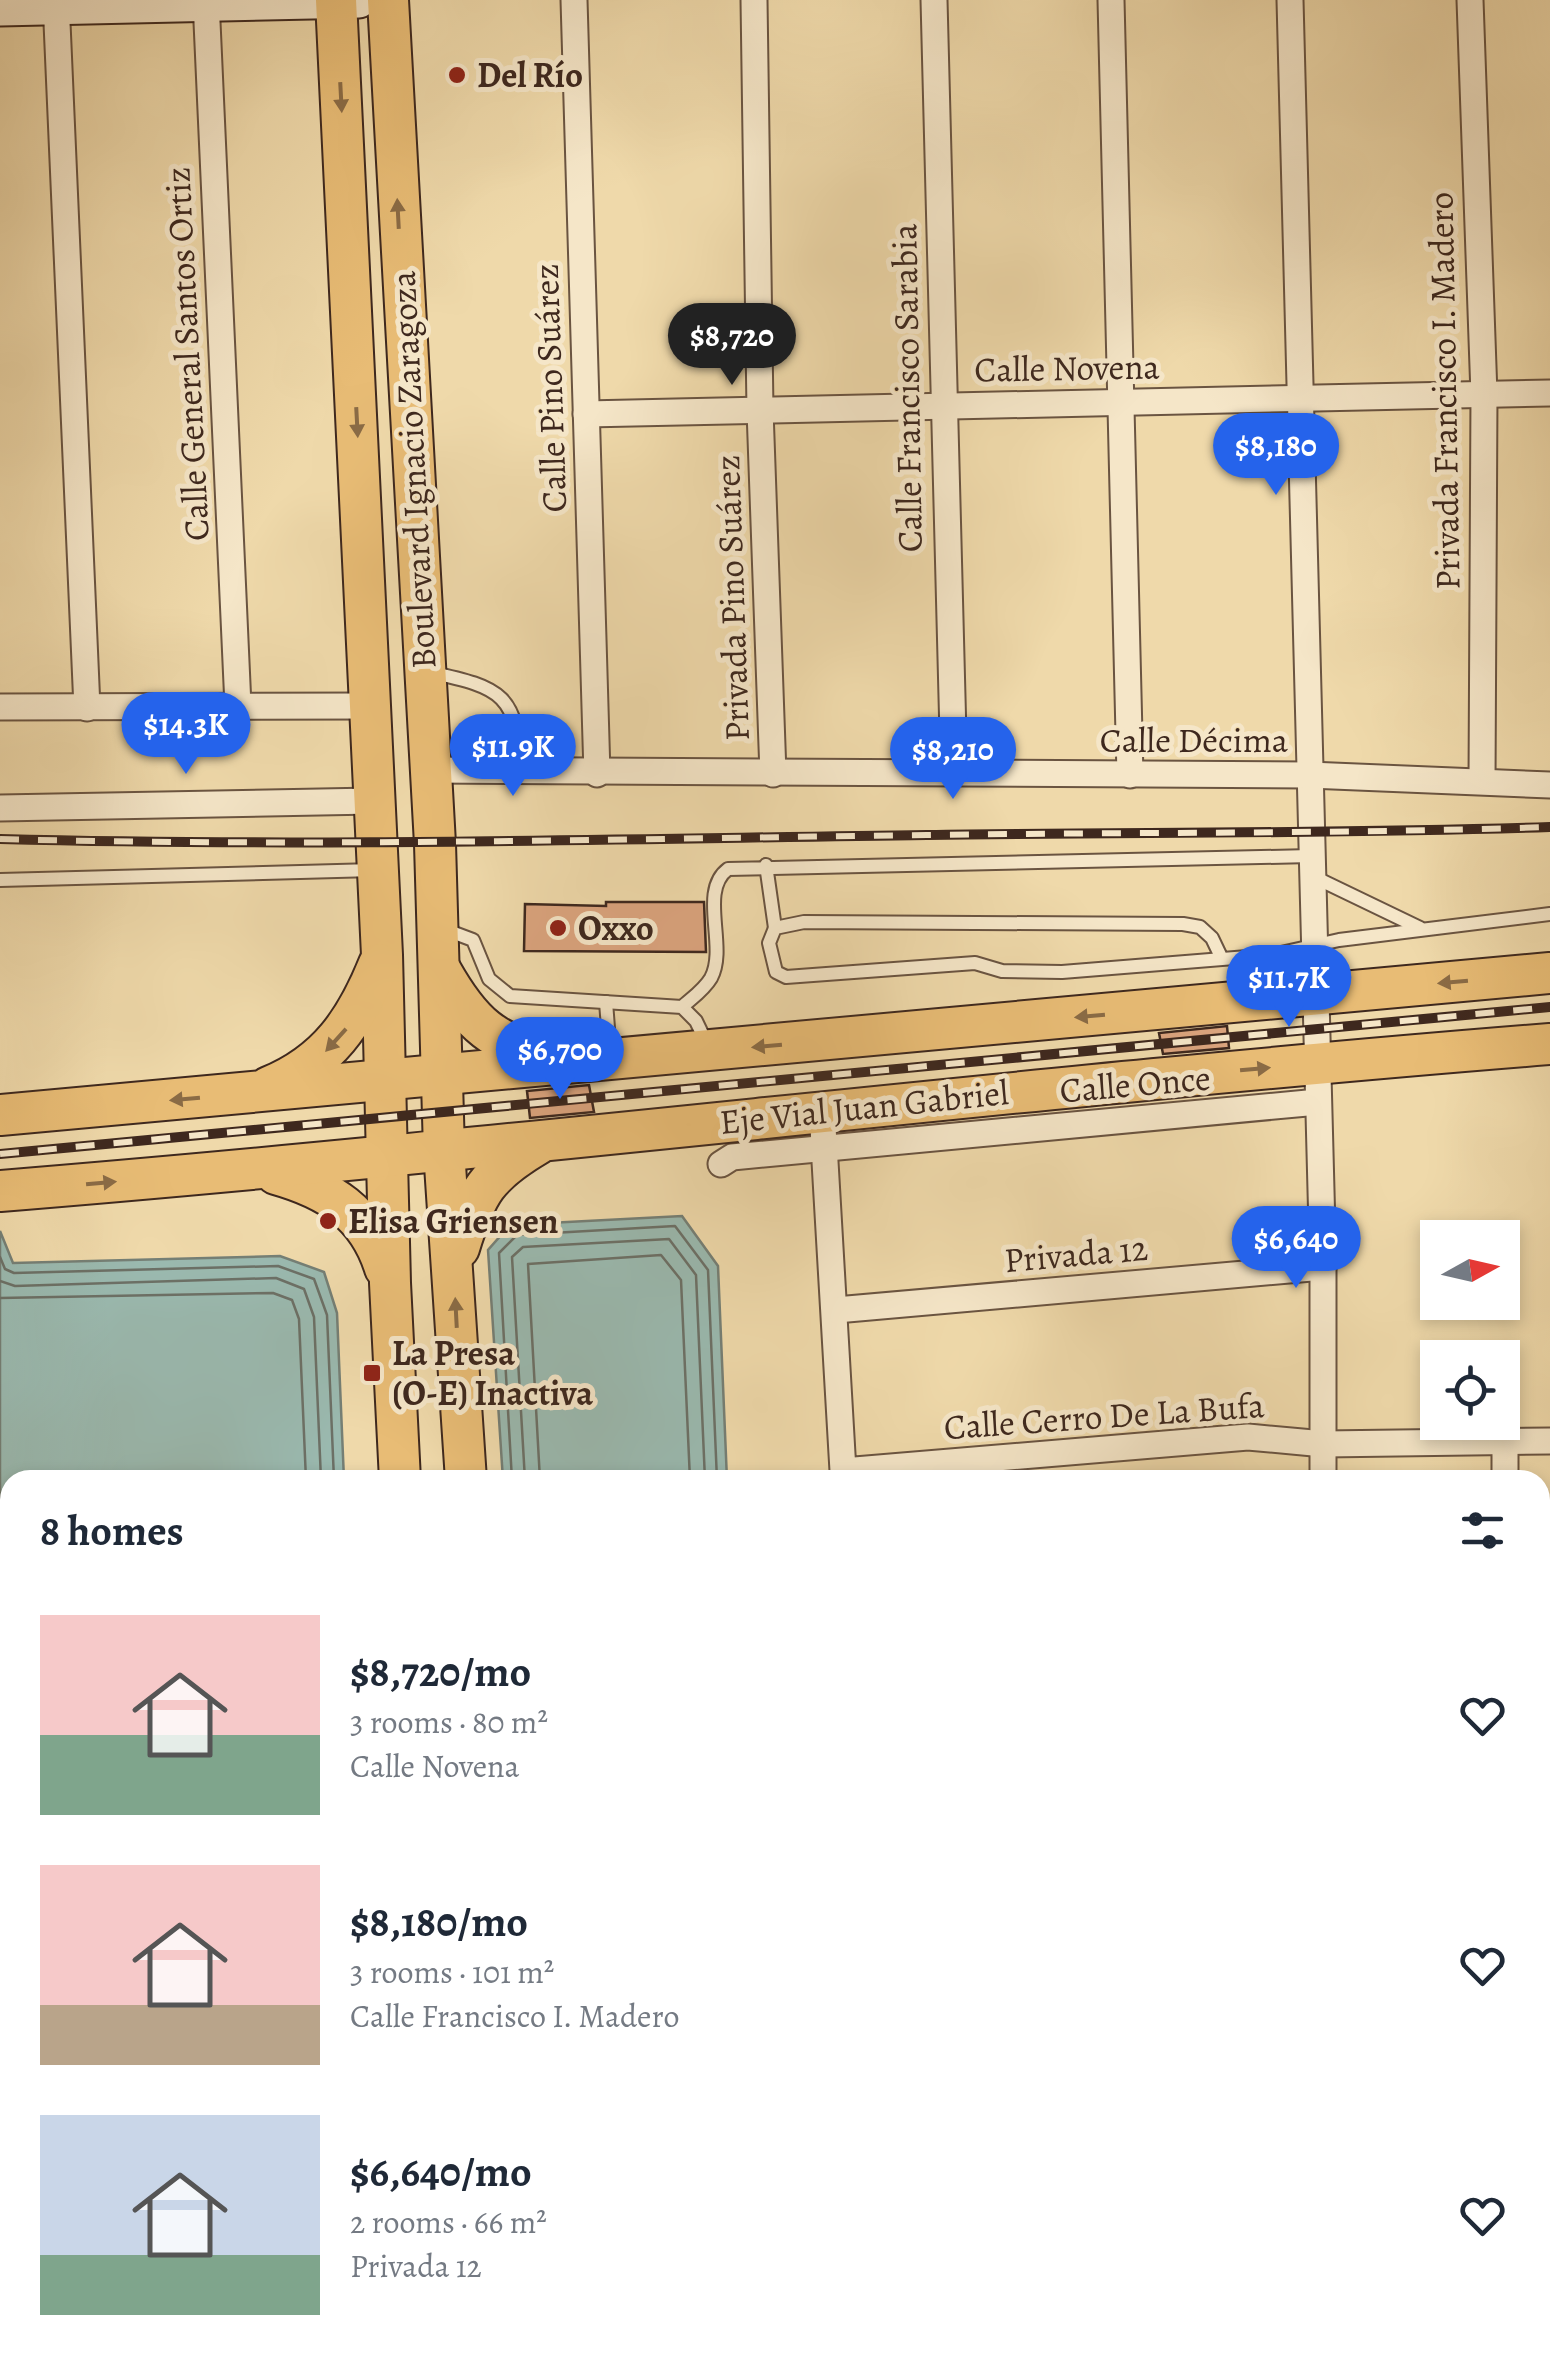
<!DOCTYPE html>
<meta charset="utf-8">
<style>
:root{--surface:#fff;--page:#f2f2f3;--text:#1f2937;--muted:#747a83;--accent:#2563eb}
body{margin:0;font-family:Alegreya,serif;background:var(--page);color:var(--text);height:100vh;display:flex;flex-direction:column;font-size:38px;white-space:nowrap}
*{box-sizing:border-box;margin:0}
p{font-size:32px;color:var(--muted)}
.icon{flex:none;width:55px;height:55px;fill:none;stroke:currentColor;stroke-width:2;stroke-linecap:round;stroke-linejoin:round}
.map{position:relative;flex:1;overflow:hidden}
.sheet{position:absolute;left:0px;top:1470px;width:1550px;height:890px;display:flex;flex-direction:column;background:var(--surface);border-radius:30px 30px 0 0;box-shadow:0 5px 15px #0003}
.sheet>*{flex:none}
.needle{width:65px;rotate:82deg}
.tools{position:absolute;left:1420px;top:1220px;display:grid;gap:20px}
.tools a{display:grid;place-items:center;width:100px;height:100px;border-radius:0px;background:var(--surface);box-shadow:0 5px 15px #0003;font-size:50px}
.price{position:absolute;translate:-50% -85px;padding:0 22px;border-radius:35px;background:var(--accent);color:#fff;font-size:32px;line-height:65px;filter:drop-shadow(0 2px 5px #0008)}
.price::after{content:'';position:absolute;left:50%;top:60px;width:30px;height:22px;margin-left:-15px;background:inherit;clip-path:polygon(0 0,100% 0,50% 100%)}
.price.selected{background:#222;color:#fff}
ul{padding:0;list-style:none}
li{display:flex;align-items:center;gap:30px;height:250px;padding:0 40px}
li span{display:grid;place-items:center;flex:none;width:280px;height:200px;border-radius:0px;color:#555}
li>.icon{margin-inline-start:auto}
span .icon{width:120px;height:120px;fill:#fffc;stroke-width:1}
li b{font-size:42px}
h2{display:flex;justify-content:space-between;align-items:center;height:120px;padding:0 40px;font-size:42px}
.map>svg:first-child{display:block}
.water{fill:#9ab9af;stroke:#757f75;stroke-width:2.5}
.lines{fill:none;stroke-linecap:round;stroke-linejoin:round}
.shore{stroke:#6c7066;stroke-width:2.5}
.building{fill:#dba47e;stroke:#3e281e;stroke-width:2.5}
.lane-casing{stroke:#6a5441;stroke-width:16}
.street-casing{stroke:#6a5441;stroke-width:29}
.secondary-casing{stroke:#3e281e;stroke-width:39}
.primary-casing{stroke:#3e281e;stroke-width:44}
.lane{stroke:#f5e6c8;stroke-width:12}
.street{stroke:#f5e6c8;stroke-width:25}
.secondary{stroke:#f5e6c8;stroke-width:35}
.primary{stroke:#e8bc75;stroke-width:40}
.rail-casing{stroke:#3e281e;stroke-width:10}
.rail{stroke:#f5e6c8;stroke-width:6;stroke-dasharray:19;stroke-linecap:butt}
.oneway{fill:#8a6b45}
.poi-dot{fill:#8f2418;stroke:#f5e6c8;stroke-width:4}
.labels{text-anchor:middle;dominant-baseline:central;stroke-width:10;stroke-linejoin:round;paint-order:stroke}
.poi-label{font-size:35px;font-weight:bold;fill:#3e281e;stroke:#f5e6c8;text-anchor:start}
.street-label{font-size:35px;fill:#3e281e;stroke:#f5e6c8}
</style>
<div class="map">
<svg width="1550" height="2360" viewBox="0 0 1550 2360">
<rect width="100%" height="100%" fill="#efd9aa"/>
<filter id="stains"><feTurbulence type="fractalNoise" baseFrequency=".002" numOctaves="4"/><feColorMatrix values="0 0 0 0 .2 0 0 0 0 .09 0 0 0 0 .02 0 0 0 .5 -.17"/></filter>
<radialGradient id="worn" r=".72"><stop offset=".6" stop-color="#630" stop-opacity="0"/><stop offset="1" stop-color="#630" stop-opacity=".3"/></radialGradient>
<!-- water -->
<g class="water">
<polygon points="682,1216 718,1266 727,1480 503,1480 488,1250 510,1225"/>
<polygon points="0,1231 13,1263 280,1256 324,1272 337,1313 344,1480 10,1480 10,1624 0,1622"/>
</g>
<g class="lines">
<!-- shore -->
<g class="shore">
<polyline points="0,1257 5,1269 14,1273 278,1266 314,1279 327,1315 334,1480"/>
<polyline points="0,1281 15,1286 276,1278 304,1289 314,1317 321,1480"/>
<polyline points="0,1298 273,1293 292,1300 299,1319 306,1480"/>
<polyline points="512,1480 499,1253 517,1235 675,1226 708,1270 717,1480"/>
<polyline points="525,1480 512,1257 523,1247 669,1239 696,1275 705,1480"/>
<polyline points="540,1480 528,1264 661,1255 681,1280 690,1480"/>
</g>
</g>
<!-- building -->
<g class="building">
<polygon points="606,902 704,902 706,952 524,951 525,904 606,906"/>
<polygon points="1227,1026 1229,1048 1163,1054 1159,1033"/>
<polygon points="589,1085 594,1112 530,1118 527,1091"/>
</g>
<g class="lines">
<!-- lane casing -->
<g class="lane-casing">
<g id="lane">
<path d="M429,672C504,688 516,694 522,772"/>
<polyline points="766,865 775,928"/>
<polyline points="1312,876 1420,928"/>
<polyline points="0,880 374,870"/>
<polyline points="441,928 473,940 489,979 510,996 682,1007 696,1021 708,1046"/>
<polyline points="1222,959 1212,938 1200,927 1183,924 804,922 775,928 769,943 776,972 786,977 975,963 1002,971 1062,972 1272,955 1339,940 1550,914"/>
<polyline points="606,1002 610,1054"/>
<path d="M682,1007C692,998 704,990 711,978C728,947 698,891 728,869L1311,856"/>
<polyline points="0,2097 10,2098"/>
<polyline points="0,2218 10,2219"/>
<polyline points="741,2350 741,2360"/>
</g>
</g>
<!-- street casing -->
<g class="street-casing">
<g id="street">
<polyline points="56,0 87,708"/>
<polyline points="206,0 238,706"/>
<polyline points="574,0 597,774"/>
<polyline points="754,0 760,410 773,774"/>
<polyline points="934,0 954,774"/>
<polyline points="1111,0 1130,775"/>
<polyline points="1290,0 1323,1267 1323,1480"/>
<polyline points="1470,0 1484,395 1482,781"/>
<polyline points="586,414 1550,393"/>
<polyline points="0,707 369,706"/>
<polyline points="430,770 1309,775 1550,785"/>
<polyline points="0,808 373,801"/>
<polyline points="822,1110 843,1471 1248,1437 1324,1444 1550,1441"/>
<polyline points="721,1164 732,1157 1318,1102"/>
<polyline points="836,1310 1323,1267"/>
<polyline points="1505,1442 1505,1480"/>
<polyline points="1540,1723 1550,1723"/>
<polyline points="1540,1849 1550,1849"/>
<polyline points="1037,2350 1037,2360"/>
<polyline points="1215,2350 1216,2360"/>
<polyline points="1372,2350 1373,2360"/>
<polyline points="1519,2350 1519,2360"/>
</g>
</g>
<!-- secondary casing -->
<g class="secondary-casing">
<g id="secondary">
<polyline points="0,8 359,0"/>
<polyline points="849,2350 850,2360"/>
</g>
</g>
<!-- primary casing -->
<g class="primary-casing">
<g id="primary">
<polyline points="336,0 382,955 390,1283 400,1480"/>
<polyline points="388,0 435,844 444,1150 466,1480"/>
<path d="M441,971C472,1026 493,1042 553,1060"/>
<path d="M269,1087C328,1063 356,1021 379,964"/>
<polyline points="0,1115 1550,973"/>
<path d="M276,1174C329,1189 368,1213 385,1268"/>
<path d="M0,1191C517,1149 1032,1085 1550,1044"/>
<path d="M459,1248C476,1192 487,1174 538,1144"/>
<polyline points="0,2126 10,2127"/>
<polyline points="0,2180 10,2181"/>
<polyline points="1540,2272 1550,2273"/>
<polyline points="1540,2320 1550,2321"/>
<polyline points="342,2360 344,2350"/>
<polyline points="424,2360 427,2350"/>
</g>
</g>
<!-- lane -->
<use href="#lane" class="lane"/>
<!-- street -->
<use href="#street" class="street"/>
<!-- secondary -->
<use href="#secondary" class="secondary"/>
<!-- primary -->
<use href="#primary" class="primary"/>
<!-- rail casing -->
<g class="rail-casing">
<g id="rail">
<path d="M0,839C309,847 618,839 927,835C1135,832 1342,834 1550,827"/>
<polyline points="0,1154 1550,1007"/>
</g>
</g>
<!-- rail -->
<use href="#rail" class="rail"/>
</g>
<!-- one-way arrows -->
<defs><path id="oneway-solid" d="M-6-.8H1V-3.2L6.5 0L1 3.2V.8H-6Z" transform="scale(2.5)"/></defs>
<g class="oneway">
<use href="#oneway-solid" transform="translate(341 97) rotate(87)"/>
<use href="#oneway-solid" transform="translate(398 214) rotate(-93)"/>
<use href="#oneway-solid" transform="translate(357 422) rotate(87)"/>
<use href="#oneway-solid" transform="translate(1453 982) rotate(175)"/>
<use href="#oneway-solid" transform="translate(1090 1016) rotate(175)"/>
<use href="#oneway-solid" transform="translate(336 1040) rotate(132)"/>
<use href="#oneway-solid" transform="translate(767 1046) rotate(175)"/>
<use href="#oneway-solid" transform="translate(1255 1069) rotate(-5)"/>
<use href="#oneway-solid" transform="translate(185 1099) rotate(175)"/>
<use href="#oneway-solid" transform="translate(101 1183) rotate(-5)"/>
<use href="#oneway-solid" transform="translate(456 1313) rotate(-93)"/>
</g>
<!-- markers -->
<g class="poi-dot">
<circle cx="457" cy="75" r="10"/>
<circle cx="558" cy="928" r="10"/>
<circle cx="328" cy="1221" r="10"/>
<rect x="362" y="1363" width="20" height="20" rx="5"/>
</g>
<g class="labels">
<!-- poi labels -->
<g class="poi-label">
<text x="477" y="75">Del Río</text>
<text x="578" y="928">Oxxo</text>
<text x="348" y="1221">Elisa Griensen</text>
<text x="392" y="1353">La Presa<tspan x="392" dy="40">(O-E) Inactiva</tspan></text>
</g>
<!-- street labels -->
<g class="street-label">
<text transform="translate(187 354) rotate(-93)">Calle General Santos Ortiz</text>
<text transform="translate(1067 368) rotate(-1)">Calle Novena</text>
<text transform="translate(550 388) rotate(-92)">Calle Pino Suárez</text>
<text transform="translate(907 388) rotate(-91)">Calle Francisco Sarabia</text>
<text transform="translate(1444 391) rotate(-91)">Privada Francisco I. Madero</text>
<text transform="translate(413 470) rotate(-93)">Boulevard Ignacio Zaragoza</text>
<text transform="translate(732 598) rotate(-92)">Privada Pino Suárez</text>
<text x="1194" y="740">Calle Décima</text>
<text transform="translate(1135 1084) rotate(-5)">Calle Once</text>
<text transform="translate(864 1107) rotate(-6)">Eje Vial Juan Gabriel</text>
<text transform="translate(1076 1254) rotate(-5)">Privada 12</text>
<text transform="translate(1104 1416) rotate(-4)">Calle Cerro De La Bufa</text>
</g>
</g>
<rect width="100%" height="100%" filter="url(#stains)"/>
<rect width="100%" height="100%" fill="url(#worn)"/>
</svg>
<div class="tools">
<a><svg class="needle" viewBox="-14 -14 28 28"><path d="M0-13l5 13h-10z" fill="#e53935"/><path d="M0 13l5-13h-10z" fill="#747a83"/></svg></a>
<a><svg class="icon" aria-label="locate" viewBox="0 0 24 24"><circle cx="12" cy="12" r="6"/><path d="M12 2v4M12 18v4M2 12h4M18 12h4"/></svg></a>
</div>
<b class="price selected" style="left:732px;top:388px">$8,720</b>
<b class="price" style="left:1276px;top:498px">$8,180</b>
<b class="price" style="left:186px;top:777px">$14.3K</b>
<b class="price" style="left:513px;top:799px">$11.9K</b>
<b class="price" style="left:953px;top:802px">$8,210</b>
<b class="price" style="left:1289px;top:1030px">$11.7K</b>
<b class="price" style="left:560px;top:1102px">$6,700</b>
<b class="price" style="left:1296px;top:1291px">$6,640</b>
<section class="sheet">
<h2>8 homes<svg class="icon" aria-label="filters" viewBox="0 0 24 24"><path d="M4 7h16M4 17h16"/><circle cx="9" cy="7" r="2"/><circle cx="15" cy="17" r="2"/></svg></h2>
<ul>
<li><span style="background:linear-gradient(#f6c9c9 60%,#7fa58c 0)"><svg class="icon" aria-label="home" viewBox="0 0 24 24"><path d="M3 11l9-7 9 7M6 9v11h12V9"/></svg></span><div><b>$8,720/mo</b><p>3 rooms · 80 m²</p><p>Calle Novena</p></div><svg class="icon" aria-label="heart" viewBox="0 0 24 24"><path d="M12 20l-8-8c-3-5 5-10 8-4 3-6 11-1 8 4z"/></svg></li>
<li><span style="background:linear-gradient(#f6c9c9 70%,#b9a48a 0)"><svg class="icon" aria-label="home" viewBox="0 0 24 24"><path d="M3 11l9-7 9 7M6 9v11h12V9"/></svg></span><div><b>$8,180/mo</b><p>3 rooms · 101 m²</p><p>Calle Francisco I. Madero</p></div><svg class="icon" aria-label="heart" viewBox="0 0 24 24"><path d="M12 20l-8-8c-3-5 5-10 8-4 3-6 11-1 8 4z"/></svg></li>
<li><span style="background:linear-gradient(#c9d6e8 70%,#7fa58c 0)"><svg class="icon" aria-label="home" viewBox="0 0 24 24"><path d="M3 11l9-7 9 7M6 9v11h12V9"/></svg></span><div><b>$6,640/mo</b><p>2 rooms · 66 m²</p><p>Privada 12</p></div><svg class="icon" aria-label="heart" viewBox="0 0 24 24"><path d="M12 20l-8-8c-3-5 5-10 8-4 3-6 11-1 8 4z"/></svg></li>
</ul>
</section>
</div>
